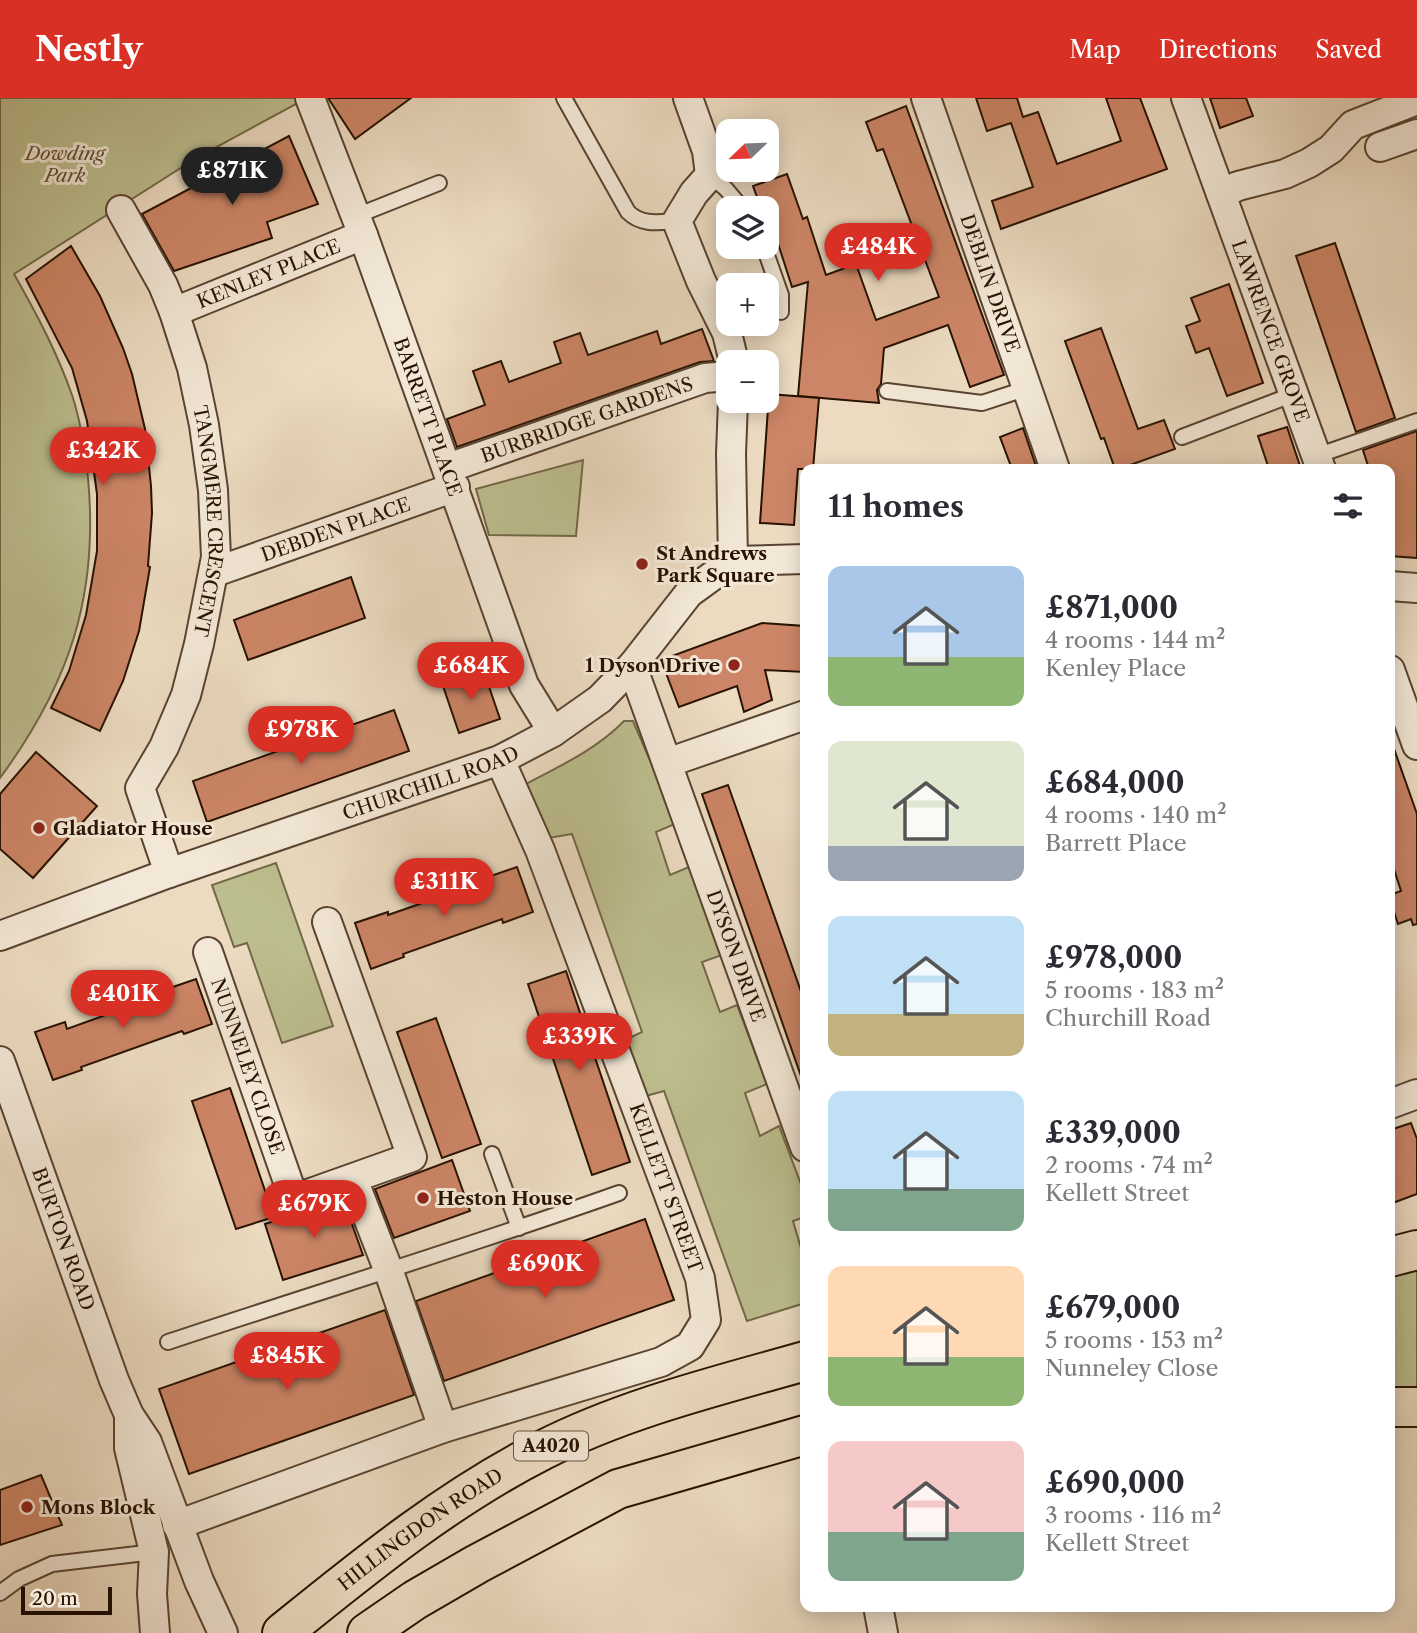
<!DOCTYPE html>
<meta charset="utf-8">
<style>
:root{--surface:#fff;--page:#f2f2f3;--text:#2b2b33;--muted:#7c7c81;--accent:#d93025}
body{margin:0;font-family:"Libre Caslon Text",serif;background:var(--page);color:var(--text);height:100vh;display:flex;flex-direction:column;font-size:26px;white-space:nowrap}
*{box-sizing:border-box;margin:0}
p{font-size:23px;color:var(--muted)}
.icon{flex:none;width:38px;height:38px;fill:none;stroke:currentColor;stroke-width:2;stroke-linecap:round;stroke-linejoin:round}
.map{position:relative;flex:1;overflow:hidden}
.drawer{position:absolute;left:800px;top:366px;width:595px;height:1148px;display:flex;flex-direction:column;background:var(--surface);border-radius:14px;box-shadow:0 4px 18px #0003}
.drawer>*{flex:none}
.needle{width:46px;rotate:247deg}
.buttons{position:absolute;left:716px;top:21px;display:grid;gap:14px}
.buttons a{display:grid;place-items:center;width:63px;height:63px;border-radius:14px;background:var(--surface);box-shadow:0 4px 18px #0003;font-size:35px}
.scale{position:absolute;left:21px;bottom:18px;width:91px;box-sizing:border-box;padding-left:7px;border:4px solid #281201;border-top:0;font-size:19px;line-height:24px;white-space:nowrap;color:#281201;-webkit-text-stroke:5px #f3e8d7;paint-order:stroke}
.price{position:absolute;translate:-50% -60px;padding:0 16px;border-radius:24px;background:var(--accent);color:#fff;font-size:23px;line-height:46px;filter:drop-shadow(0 2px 4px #0008)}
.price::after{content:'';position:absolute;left:50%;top:42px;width:21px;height:16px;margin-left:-10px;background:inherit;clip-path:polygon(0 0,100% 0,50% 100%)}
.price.on{background:#222;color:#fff}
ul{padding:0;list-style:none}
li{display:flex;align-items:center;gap:21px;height:175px;padding:0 28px}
li span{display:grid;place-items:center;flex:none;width:196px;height:140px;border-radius:14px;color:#555}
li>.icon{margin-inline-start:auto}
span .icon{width:84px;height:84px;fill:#fffc;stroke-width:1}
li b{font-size:30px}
h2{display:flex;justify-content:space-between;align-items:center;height:84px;padding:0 28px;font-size:30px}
header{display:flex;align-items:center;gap:42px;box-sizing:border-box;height:98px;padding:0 35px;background:var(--accent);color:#fff}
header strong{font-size:33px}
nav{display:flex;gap:38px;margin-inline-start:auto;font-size:24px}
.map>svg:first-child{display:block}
.green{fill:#bdbe8f;stroke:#726848;stroke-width:2}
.building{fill:#cc8566;stroke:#281201;stroke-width:2}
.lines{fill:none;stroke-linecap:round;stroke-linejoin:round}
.lane-casing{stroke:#594431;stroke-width:18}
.street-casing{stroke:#594431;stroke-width:32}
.primary-casing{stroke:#281201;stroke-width:42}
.lane{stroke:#f3e8d7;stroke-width:14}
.street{stroke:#f3e8d7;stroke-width:28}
.primary{stroke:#ecdbc1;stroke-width:38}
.poi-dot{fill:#8f2418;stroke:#f3e8d7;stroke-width:2.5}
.labels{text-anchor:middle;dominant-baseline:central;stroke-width:6;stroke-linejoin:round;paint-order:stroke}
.shield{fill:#f3e8d7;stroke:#655241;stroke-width:2}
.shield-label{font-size:18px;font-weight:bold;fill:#281201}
.park-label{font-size:19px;font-style:italic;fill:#5c4e33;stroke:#f3e8d7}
.street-label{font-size:19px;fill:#281201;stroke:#f3e8d7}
.poi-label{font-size:19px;font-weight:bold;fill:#281201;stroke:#f3e8d7;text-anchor:start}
</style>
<header>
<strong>Nestly</strong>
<nav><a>Map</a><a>Directions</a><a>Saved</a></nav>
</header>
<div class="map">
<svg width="1417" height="1535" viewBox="0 0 1417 1535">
<rect width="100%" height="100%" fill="#ecdbc1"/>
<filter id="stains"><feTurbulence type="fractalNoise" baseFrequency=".00286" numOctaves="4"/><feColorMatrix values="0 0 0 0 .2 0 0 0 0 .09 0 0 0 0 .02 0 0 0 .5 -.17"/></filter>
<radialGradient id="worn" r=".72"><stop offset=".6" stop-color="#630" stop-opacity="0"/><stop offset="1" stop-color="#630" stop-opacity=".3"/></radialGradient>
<!-- green -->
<g class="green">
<path d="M0,0H307L198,59L14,176C36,215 57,254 72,297C81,324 85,352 88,380C99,498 69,586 0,680Z"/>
<polygon points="583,362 576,438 489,437 476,391"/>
<path d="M624,623H633L677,725L656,734L670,777L689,769L722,857L702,864L720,914L737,907L767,986L745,995L760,1038L779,1028L805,1097V1119L793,1123L803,1157H805V1205L747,1223L664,993L642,999L623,943L642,934L572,736L549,740L526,686C560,668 597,651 624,623Z"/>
<polygon points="276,765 333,928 282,945 247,845 234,849 212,787"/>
<polygon points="1417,1152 1417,1309 1390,1309 1390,1159"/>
</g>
<!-- building -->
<g class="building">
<polygon points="328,0 411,0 355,41"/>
<polygon points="976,0 1017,0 1023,19 1038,14 1057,66 1121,43 1106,0 1140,0 1167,71 1001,131 992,103 1033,89 1011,25 987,33"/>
<polygon points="1210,0 1246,0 1253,18 1220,30"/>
<polygon points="906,8 1004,277 970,289 948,227 884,250 881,286 877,292 879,305 798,298 808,184 792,189 773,130 769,132 766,125 766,110 761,110 753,88 787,76 803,121 807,119 826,177 856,166 876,222 939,199 883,51 877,53 866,24"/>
<polygon points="289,38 318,106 267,124 272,140 174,173 142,116"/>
<polygon points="1335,145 1395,320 1356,334 1296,158"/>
<polygon points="71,148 100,198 123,250 132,276 145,331 151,388 152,415 148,468 150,469 139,533 123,583 100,633 51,610 69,573 86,517 97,453 97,396 87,323 72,270 26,181"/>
<polygon points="1229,186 1263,285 1227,298 1209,250 1196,255 1186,228 1200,223 1191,200"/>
<polygon points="1101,230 1138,331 1164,322 1175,351 1119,371 1115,371 1104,340 1101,341 1065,243"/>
<polygon points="702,231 714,263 700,264 457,349 447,321 485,307 473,273 501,263 509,284 561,265 554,244 580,235 588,257 657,233 661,246"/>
<polygon points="769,296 819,300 813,371 798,371 794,427 760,425"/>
<polygon points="1287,329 1301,371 1269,371 1258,338"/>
<polygon points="1023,330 1037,371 1012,371 1000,339"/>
<polygon points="1417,333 1417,460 1390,458 1390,371 1369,371 1363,352"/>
<polygon points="351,479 365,520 248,562 234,522"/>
<polygon points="762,525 805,528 805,574 765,572 772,602 744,614 737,588 679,609 661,562"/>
<polygon points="484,574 500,621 459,635 443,588"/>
<polygon points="394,612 409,653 207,724 193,683"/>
<polygon points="1390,648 1393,648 1417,716 1417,826 1413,827 1411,821 1398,826 1390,802 1390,797 1401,793 1390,759"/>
<polygon points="36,654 97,708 33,780 0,751 0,696"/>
<polygon points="728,687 805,905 805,981 802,981 702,696"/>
<polygon points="517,769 533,814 503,825 502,821 403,856 404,859 371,871 355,825 388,814 388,817 488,782 488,779"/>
<polygon points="566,873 630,1064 592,1077 528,886"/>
<polygon points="196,881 212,926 184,936 182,933 81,969 82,972 53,982 35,934 65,924 67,931 169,894 167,891"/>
<polygon points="436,920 481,1046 442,1060 397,934"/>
<polygon points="230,990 274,1119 236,1131 192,1003"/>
<polygon points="1411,1025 1417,1041 1417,1096 1390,1106 1390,1032"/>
<polygon points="452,1062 470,1113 394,1140 375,1091"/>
<polygon points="343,1101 363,1157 283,1182 265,1126"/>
<polygon points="645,1121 674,1202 444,1283 416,1203"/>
<polygon points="385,1212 414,1297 189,1376 159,1291"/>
<polygon points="41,1377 62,1427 0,1447 0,1392"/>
</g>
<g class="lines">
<!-- lane casing -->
<g class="lane-casing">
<g id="lane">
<path d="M564,0L628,114C642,128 660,124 677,123"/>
<polyline points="710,77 726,91 742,110"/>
<polyline points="356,118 439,85"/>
<polyline points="764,149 781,197 781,214"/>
<polyline points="887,293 982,305 1028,290"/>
<polyline points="1182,339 1294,296"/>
<polyline points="1316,358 1417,323"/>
<polyline points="492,1056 519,1130"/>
<path d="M168,1244C318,1194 470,1148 619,1095"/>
<polyline points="0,1495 19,1481 52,1466 154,1454"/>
</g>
</g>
<!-- street casing -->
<g class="street-casing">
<g id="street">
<path id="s1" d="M310,0L363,137L524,587L553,634"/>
<polyline points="688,0 707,53 710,77 694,95 677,123 701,183 727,235 734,264"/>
<path id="s2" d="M926,0L1055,371"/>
<path id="s3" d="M1186,0L1321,371"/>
<polyline points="1380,49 1417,36"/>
<polyline points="1221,96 1238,88 1285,76 1309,65 1331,51 1353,27 1417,2"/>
<path id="s4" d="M121,112L163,187L174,214L192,270L204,327L213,392L216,459L199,546L186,597L164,649L140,690L169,775"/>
<path id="s5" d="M174,214L363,137"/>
<polyline points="733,303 731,356 733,463"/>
<path id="s6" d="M448,370L705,280L728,278"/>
<path id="s7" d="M215,474L455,389"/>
<polyline points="1390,488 1417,490"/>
<path id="s8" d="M632,568L805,1049"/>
<polyline points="1390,572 1417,647"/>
<polyline points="667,665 805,617"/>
<path id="s9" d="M0,838L169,775L500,662L553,634L600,601L632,568L689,495L733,463L805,461"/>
<path id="s10" d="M208,854L294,1101L412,1059L327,824"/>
<path id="s11" d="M0,963L114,1282L129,1317L147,1344L199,1483L223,1535"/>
<polyline points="1390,1006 1417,996"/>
<polyline points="353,1081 388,1171 443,1330"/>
<polyline points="129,1317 129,1350 154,1454 152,1496 155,1535"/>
<polyline points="177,1427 443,1330 661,1264 690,1248 706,1222 700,1180 540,752 500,662"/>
<polyline points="878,1508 883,1535"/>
</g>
</g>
<!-- primary casing -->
<g class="primary-casing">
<g id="primary">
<polyline points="1390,1159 1417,1152"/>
<polyline points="1390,1309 1417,1309"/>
<path id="s12" d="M282,1535C365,1468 448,1400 543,1352C626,1310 717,1288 805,1263"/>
<polyline points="367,1535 415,1502 477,1466 618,1391 805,1337"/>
</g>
</g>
<!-- lane -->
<use href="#lane" class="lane"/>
<!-- street -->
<use href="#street" class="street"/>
<!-- primary -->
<use href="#primary" class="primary"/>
</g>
<!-- markers -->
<g class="poi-dot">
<circle cx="642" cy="466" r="7"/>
<circle cx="734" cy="567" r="7"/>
<circle cx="39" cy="730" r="7"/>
<circle cx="423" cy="1100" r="7"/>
<circle cx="27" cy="1409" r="7"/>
</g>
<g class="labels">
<!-- shield labels -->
<rect class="shield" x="514" y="1333.5" width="74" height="29" rx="5"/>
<g class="shield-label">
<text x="551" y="1348">A4020</text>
</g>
<!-- park labels -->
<g class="park-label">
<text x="65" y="55">Dowding<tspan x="65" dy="22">Park</tspan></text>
</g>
<!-- street labels -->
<g class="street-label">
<text stroke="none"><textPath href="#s5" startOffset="102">KENLEY PLACE</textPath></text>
<text stroke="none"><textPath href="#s2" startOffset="196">DEBLIN DRIVE</textPath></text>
<text stroke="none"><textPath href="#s3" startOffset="248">LAWRENCE GROVE</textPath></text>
<text stroke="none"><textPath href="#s1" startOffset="340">BARRETT PLACE</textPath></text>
<text stroke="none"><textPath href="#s6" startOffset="147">BURBRIDGE GARDENS</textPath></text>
<text stroke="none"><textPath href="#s4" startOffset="329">TANGMERE CRESCENT</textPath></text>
<text stroke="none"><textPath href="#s7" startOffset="128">DEBDEN PLACE</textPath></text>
<text stroke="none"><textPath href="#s9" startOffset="457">CHURCHILL ROAD</textPath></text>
<text stroke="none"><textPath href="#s8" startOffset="308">DYSON DRIVE</textPath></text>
<text stroke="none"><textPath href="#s10" startOffset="121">NUNNELEY CLOSE</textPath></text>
<text transform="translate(666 1090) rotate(70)">KELLETT STREET</text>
<text stroke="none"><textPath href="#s11" startOffset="189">BURTON ROAD</textPath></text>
<text stroke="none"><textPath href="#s12" startOffset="173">HILLINGDON ROAD</textPath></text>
</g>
<!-- poi labels -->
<g class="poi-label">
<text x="656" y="455">St Andrews<tspan x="656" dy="22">Park Square</tspan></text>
<text x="720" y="567" text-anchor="end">1 Dyson Drive</text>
<text x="53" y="730">Gladiator House</text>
<text x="437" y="1100">Heston House</text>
<text x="41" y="1409">Mons Block</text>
</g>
</g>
<rect width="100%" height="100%" filter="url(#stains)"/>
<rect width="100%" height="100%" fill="url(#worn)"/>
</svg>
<div class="buttons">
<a><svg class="needle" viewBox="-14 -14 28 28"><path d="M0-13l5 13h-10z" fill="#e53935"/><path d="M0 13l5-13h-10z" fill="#7c7c81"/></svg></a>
<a><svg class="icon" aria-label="layers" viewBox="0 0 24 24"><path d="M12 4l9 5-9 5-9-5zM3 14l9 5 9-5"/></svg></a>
<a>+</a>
<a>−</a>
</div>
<div class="scale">20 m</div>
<b class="price on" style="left:232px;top:109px">£871K</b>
<b class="price" style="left:878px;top:185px">£484K</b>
<b class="price" style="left:103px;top:389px">£342K</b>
<b class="price" style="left:471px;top:604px">£684K</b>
<b class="price" style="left:301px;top:668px">£978K</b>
<b class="price" style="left:444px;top:820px">£311K</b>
<b class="price" style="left:123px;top:932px">£401K</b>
<b class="price" style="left:579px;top:975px">£339K</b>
<b class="price" style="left:314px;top:1142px">£679K</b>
<b class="price" style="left:545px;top:1202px">£690K</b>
<b class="price" style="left:287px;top:1294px">£845K</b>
<section class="drawer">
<h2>11 homes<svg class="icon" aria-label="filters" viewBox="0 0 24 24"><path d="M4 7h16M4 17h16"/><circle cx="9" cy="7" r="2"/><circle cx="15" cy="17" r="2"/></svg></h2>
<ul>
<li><span style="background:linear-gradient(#a9c7e8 65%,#8fb573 0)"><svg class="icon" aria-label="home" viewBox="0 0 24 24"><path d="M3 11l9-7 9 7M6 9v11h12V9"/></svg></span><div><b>£871,000</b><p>4 rooms · 144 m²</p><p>Kenley Place</p></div></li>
<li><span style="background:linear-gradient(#dfe7d0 75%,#9aa5b1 0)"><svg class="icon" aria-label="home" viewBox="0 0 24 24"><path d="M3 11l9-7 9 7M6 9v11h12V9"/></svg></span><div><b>£684,000</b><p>4 rooms · 140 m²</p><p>Barrett Place</p></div></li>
<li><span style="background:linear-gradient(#bfe0f5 70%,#c2b280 0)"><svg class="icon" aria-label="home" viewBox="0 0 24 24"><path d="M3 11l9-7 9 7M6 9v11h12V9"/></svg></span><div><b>£978,000</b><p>5 rooms · 183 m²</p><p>Churchill Road</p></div></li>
<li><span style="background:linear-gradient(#bfe0f5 70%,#7fa58c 0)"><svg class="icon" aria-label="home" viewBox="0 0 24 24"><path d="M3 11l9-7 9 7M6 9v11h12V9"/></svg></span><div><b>£339,000</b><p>2 rooms · 74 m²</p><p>Kellett Street</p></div></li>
<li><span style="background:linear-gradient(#ffd9b3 65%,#8fb573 0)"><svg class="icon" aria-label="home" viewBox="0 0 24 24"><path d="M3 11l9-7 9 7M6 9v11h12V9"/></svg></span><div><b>£679,000</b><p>5 rooms · 153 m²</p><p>Nunneley Close</p></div></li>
<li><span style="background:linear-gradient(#f6c9c9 65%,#7fa58c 0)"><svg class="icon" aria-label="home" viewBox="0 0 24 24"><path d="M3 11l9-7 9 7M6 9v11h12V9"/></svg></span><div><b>£690,000</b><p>3 rooms · 116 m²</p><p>Kellett Street</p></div></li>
</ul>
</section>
</div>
